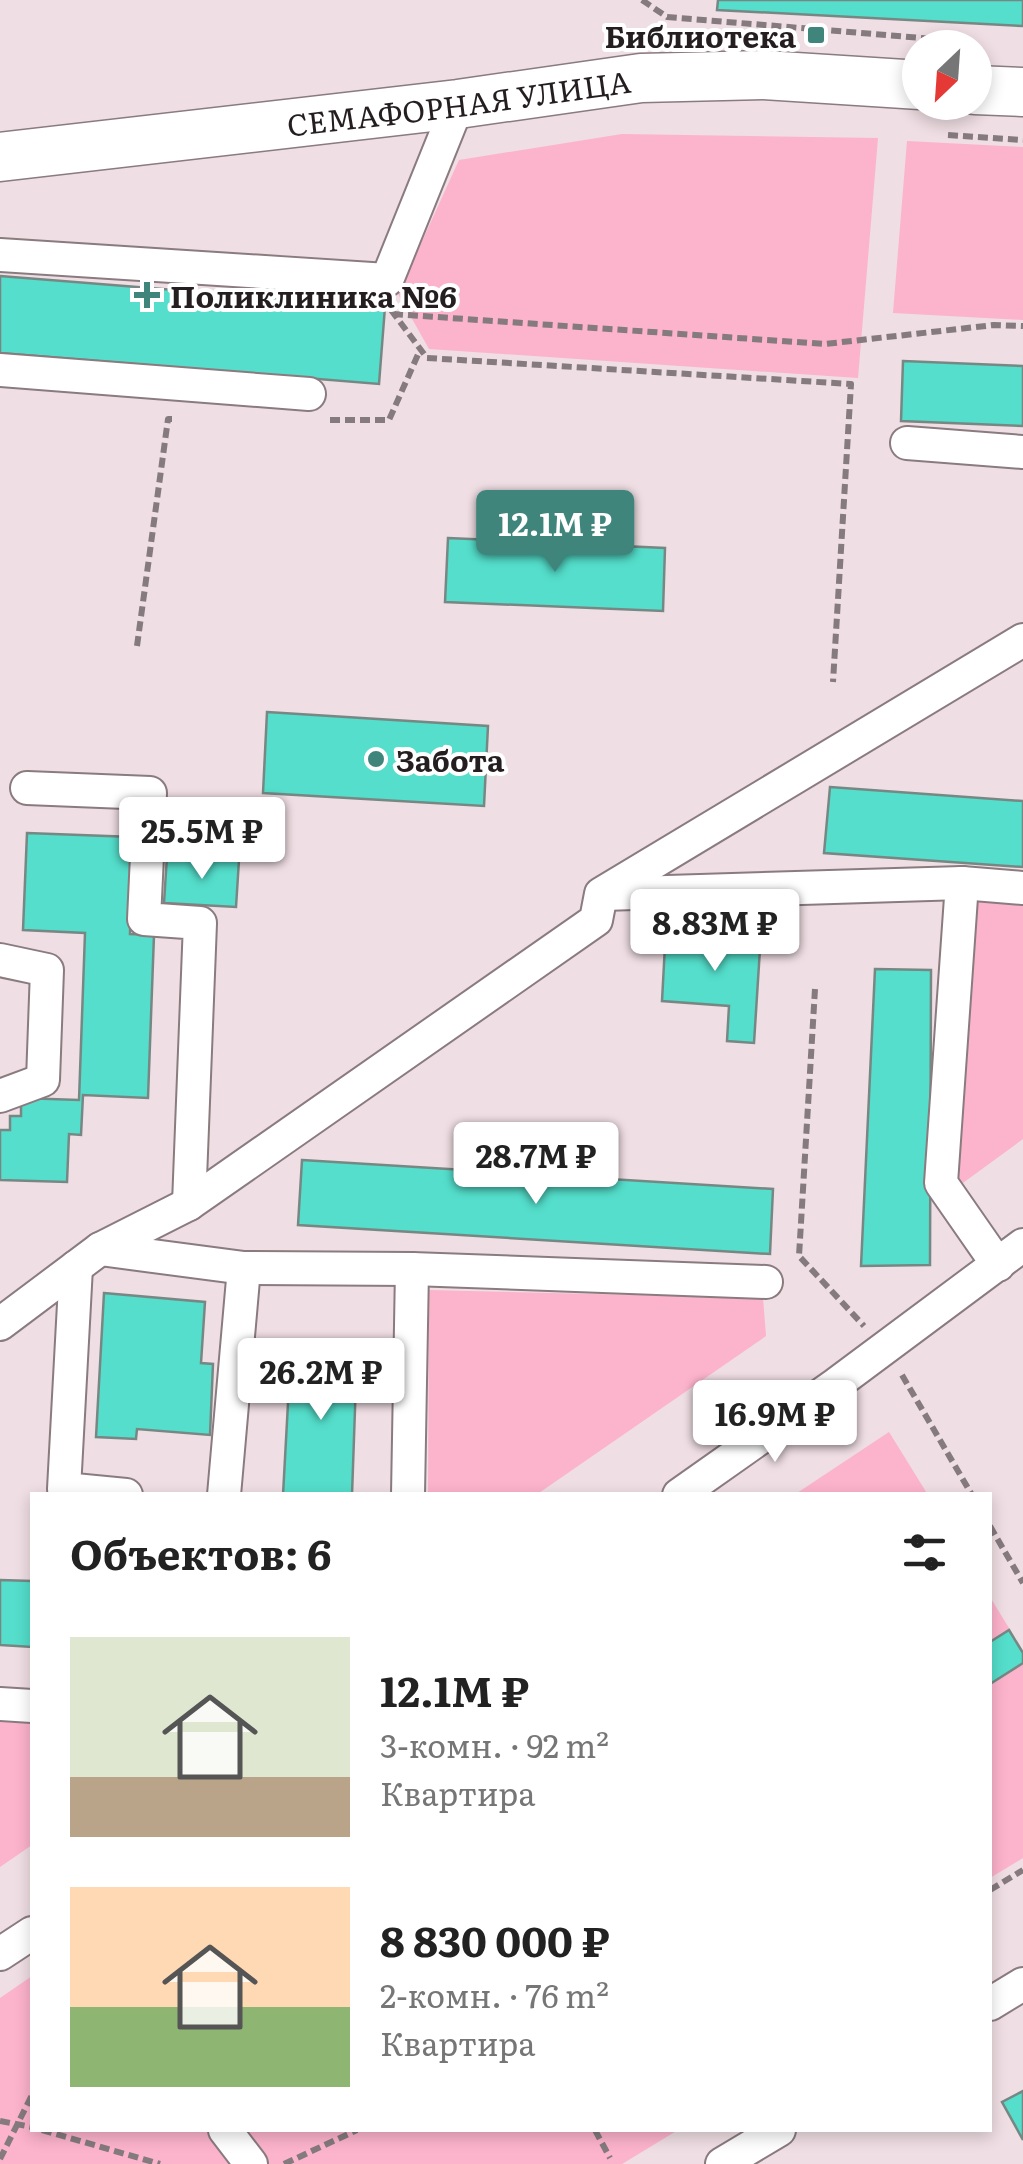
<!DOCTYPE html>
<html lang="ru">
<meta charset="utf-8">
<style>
:root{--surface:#fff;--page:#f2f2f2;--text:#222;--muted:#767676;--accent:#3f857b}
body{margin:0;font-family:Literata,serif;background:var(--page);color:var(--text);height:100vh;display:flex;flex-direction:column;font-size:38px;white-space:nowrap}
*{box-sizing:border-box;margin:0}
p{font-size:32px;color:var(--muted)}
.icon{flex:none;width:55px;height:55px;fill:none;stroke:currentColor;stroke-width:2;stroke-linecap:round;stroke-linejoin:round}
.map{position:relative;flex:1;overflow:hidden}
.panel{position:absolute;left:30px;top:1492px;width:962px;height:640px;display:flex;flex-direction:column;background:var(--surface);border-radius:0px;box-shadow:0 5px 15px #0003}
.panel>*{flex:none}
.needle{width:65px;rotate:205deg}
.controls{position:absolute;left:902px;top:30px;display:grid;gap:20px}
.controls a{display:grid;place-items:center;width:90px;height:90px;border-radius:50%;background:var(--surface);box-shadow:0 5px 15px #0003;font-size:50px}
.price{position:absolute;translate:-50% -85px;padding:0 22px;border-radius:10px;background:#fff;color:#222;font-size:32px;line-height:65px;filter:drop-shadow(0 2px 5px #0008)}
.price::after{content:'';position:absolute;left:50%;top:60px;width:30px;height:22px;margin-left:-15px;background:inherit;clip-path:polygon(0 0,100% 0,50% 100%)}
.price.active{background:var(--accent);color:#fff}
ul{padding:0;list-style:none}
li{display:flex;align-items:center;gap:30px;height:250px;padding:0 40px}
li span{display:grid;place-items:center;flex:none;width:280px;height:200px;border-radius:0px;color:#555}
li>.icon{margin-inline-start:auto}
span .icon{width:120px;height:120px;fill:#fffc;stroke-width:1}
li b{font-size:42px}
h2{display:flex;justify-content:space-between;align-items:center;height:120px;padding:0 40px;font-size:42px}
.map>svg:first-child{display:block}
.green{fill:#fcb3cc}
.building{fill:#54decb;stroke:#778884;stroke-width:2.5}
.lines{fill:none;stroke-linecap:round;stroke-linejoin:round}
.minor-casing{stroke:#8a7b7f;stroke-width:36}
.highway-casing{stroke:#8a7b7f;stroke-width:51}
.path{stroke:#857a7d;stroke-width:6;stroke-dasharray:10 5;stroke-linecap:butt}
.minor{stroke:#fff;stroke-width:32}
.highway{stroke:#fff;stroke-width:48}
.poi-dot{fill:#3f857b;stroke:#fff;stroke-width:4}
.labels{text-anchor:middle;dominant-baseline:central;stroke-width:8;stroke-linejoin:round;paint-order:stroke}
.poi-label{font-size:30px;font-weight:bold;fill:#241e20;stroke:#fff;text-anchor:start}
.street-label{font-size:30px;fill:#241e20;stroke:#fff}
</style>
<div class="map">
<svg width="1023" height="2164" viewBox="0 0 1023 2164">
<rect width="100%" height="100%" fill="#efdee3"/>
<!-- green -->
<g class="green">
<polygon points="622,134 878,138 858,378 429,349 398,294 459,160"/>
<polygon points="907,141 1023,147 1023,320 893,313"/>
<polygon points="973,899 1023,902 1023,1139 956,1188"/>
<polygon points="429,1290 763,1298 766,1336 536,1495 428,1495"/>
<polygon points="889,1432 928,1495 794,1495"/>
<polygon points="990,1597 1023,1651 1023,1858 990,1878"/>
<polygon points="0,1714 32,1715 32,1845 0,1867"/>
<polygon points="32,1976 32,2130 678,2130 622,2164 0,2164 0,1998"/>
</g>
<!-- building -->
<g class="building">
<polygon points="718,0 1023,0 1023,26 717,10"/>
<polygon points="0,276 385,307 379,384 0,353"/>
<polygon points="903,361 1023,366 1023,426 901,421"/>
<polygon points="448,538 665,548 663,611 445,602"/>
<polygon points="267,712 488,726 484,806 263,793"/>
<polygon points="830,787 1023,801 1023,867 824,853"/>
<polygon points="27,833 133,837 130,934 154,935 148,1098 83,1095 81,1135 69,1134 67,1182 0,1180 0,1130 10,1130 10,1116 21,1116 21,1098 79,1100 85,933 23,930"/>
<polygon points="167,856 239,860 236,907 164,903"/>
<polygon points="666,927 761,933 754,1043 727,1041 729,1006 662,1001"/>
<polygon points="875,969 931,970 930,1265 861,1266"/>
<polygon points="302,1160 773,1189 770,1254 298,1225"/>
<polygon points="104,1293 205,1302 201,1363 213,1364 210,1435 137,1429 136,1439 96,1437"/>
<polygon points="291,1348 357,1352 352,1495 283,1495"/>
<polygon points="0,1580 32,1581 32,1647 0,1645"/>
<polygon points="1009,1630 1023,1653 1023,1663 990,1684 990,1642"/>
<polygon points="1023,2091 1023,2140 1002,2102"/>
</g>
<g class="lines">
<!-- minor casing -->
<g class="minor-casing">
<g id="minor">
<polyline points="0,255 387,280 458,104"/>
<polyline points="0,370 309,394"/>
<polyline points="907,443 1023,452"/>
<polyline points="27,788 150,793 144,919 200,923 189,1204"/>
<polyline points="962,883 941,1183 998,1265"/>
<polyline points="603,894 962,883 1023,888"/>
<polyline points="0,960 47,970 43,1080 0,1096"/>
<polyline points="100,1249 244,1268 412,1269 766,1282"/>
<polyline points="76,1267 64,1489 126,1495"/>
<polyline points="0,1324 100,1249 189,1204 596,920 601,894 1023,640"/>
<polyline points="224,1495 244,1268"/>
<polyline points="408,1495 412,1269"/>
<polyline points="679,1495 835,1385 1023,1245"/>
<polyline points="0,1704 32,1706"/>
<polyline points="0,1954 32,1933"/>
<polyline points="990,2004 1023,1984"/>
<polyline points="225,2130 251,2164"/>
<polyline points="722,2164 779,2130"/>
</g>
</g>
<!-- highway casing -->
<g class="highway-casing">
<g id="highway">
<polyline points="975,90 1023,92"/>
<path id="s1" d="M0,157L458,104L641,78L764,75L920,85"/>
</g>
</g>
<!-- path -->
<g class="path">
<polyline points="642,0 667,17 959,41"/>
<polyline points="948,135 1023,140"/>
<polyline points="391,310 427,358 851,384 833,682"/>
<polyline points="393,314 825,344 994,325 1023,326"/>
<polyline points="330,420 389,420 420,350"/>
<polyline points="137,646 168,419 172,419"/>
<polyline points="815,989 799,1256 864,1326"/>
<polyline points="902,1375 972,1495"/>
<polyline points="990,1526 1023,1583"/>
<polyline points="990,1890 1023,1870"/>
<polyline points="0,2121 32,2127"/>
<polyline points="42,2130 160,2164"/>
<polyline points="595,2130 610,2158"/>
<polyline points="0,2159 32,2095"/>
<polyline points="284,2164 357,2130"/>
</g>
<!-- minor -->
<use href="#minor" class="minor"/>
<!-- highway -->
<use href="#highway" class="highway"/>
</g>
<!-- markers -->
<g class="poi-dot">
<rect x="806" y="25" width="20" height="20" rx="5"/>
<path d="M142 280h10v10h10v10h-10v10h-10v-10h-10v-10h10z"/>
<circle cx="376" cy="759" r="10"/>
</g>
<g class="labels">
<!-- poi labels -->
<g class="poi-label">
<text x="796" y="35" text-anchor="end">Библиотека</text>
<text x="170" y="295">Поликлиника №6</text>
<text x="396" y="759">Забота</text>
</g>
<!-- street labels -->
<g class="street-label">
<text stroke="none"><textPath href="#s1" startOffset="462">СЕМАФОРНАЯ УЛИЦА</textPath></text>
</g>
</g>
</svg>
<div class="controls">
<a><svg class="needle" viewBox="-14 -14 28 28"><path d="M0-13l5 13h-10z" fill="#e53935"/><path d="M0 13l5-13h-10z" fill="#767676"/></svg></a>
</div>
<b class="price active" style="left:555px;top:575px">12.1M ₽</b>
<b class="price" style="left:202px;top:882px">25.5M ₽</b>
<b class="price" style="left:715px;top:974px">8.83M ₽</b>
<b class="price" style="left:536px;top:1207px">28.7M ₽</b>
<b class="price" style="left:321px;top:1423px">26.2M ₽</b>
<b class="price" style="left:775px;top:1465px">16.9M ₽</b>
<section class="panel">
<h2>Объектов: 6<svg class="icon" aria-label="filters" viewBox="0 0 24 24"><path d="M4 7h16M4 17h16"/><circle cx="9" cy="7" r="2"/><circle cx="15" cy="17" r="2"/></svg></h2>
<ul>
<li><span style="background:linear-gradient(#dfe7d0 70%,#b9a48a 0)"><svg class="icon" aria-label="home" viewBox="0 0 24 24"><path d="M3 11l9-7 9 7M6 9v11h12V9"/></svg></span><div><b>12.1M ₽</b><p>3-комн. · 92 m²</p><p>Квартира</p></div></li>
<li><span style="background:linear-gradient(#ffd9b3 60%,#8fb573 0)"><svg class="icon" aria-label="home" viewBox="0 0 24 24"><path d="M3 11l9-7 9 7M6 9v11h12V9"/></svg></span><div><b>8 830 000 ₽</b><p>2-комн. · 76 m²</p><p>Квартира</p></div></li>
</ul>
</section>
</div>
